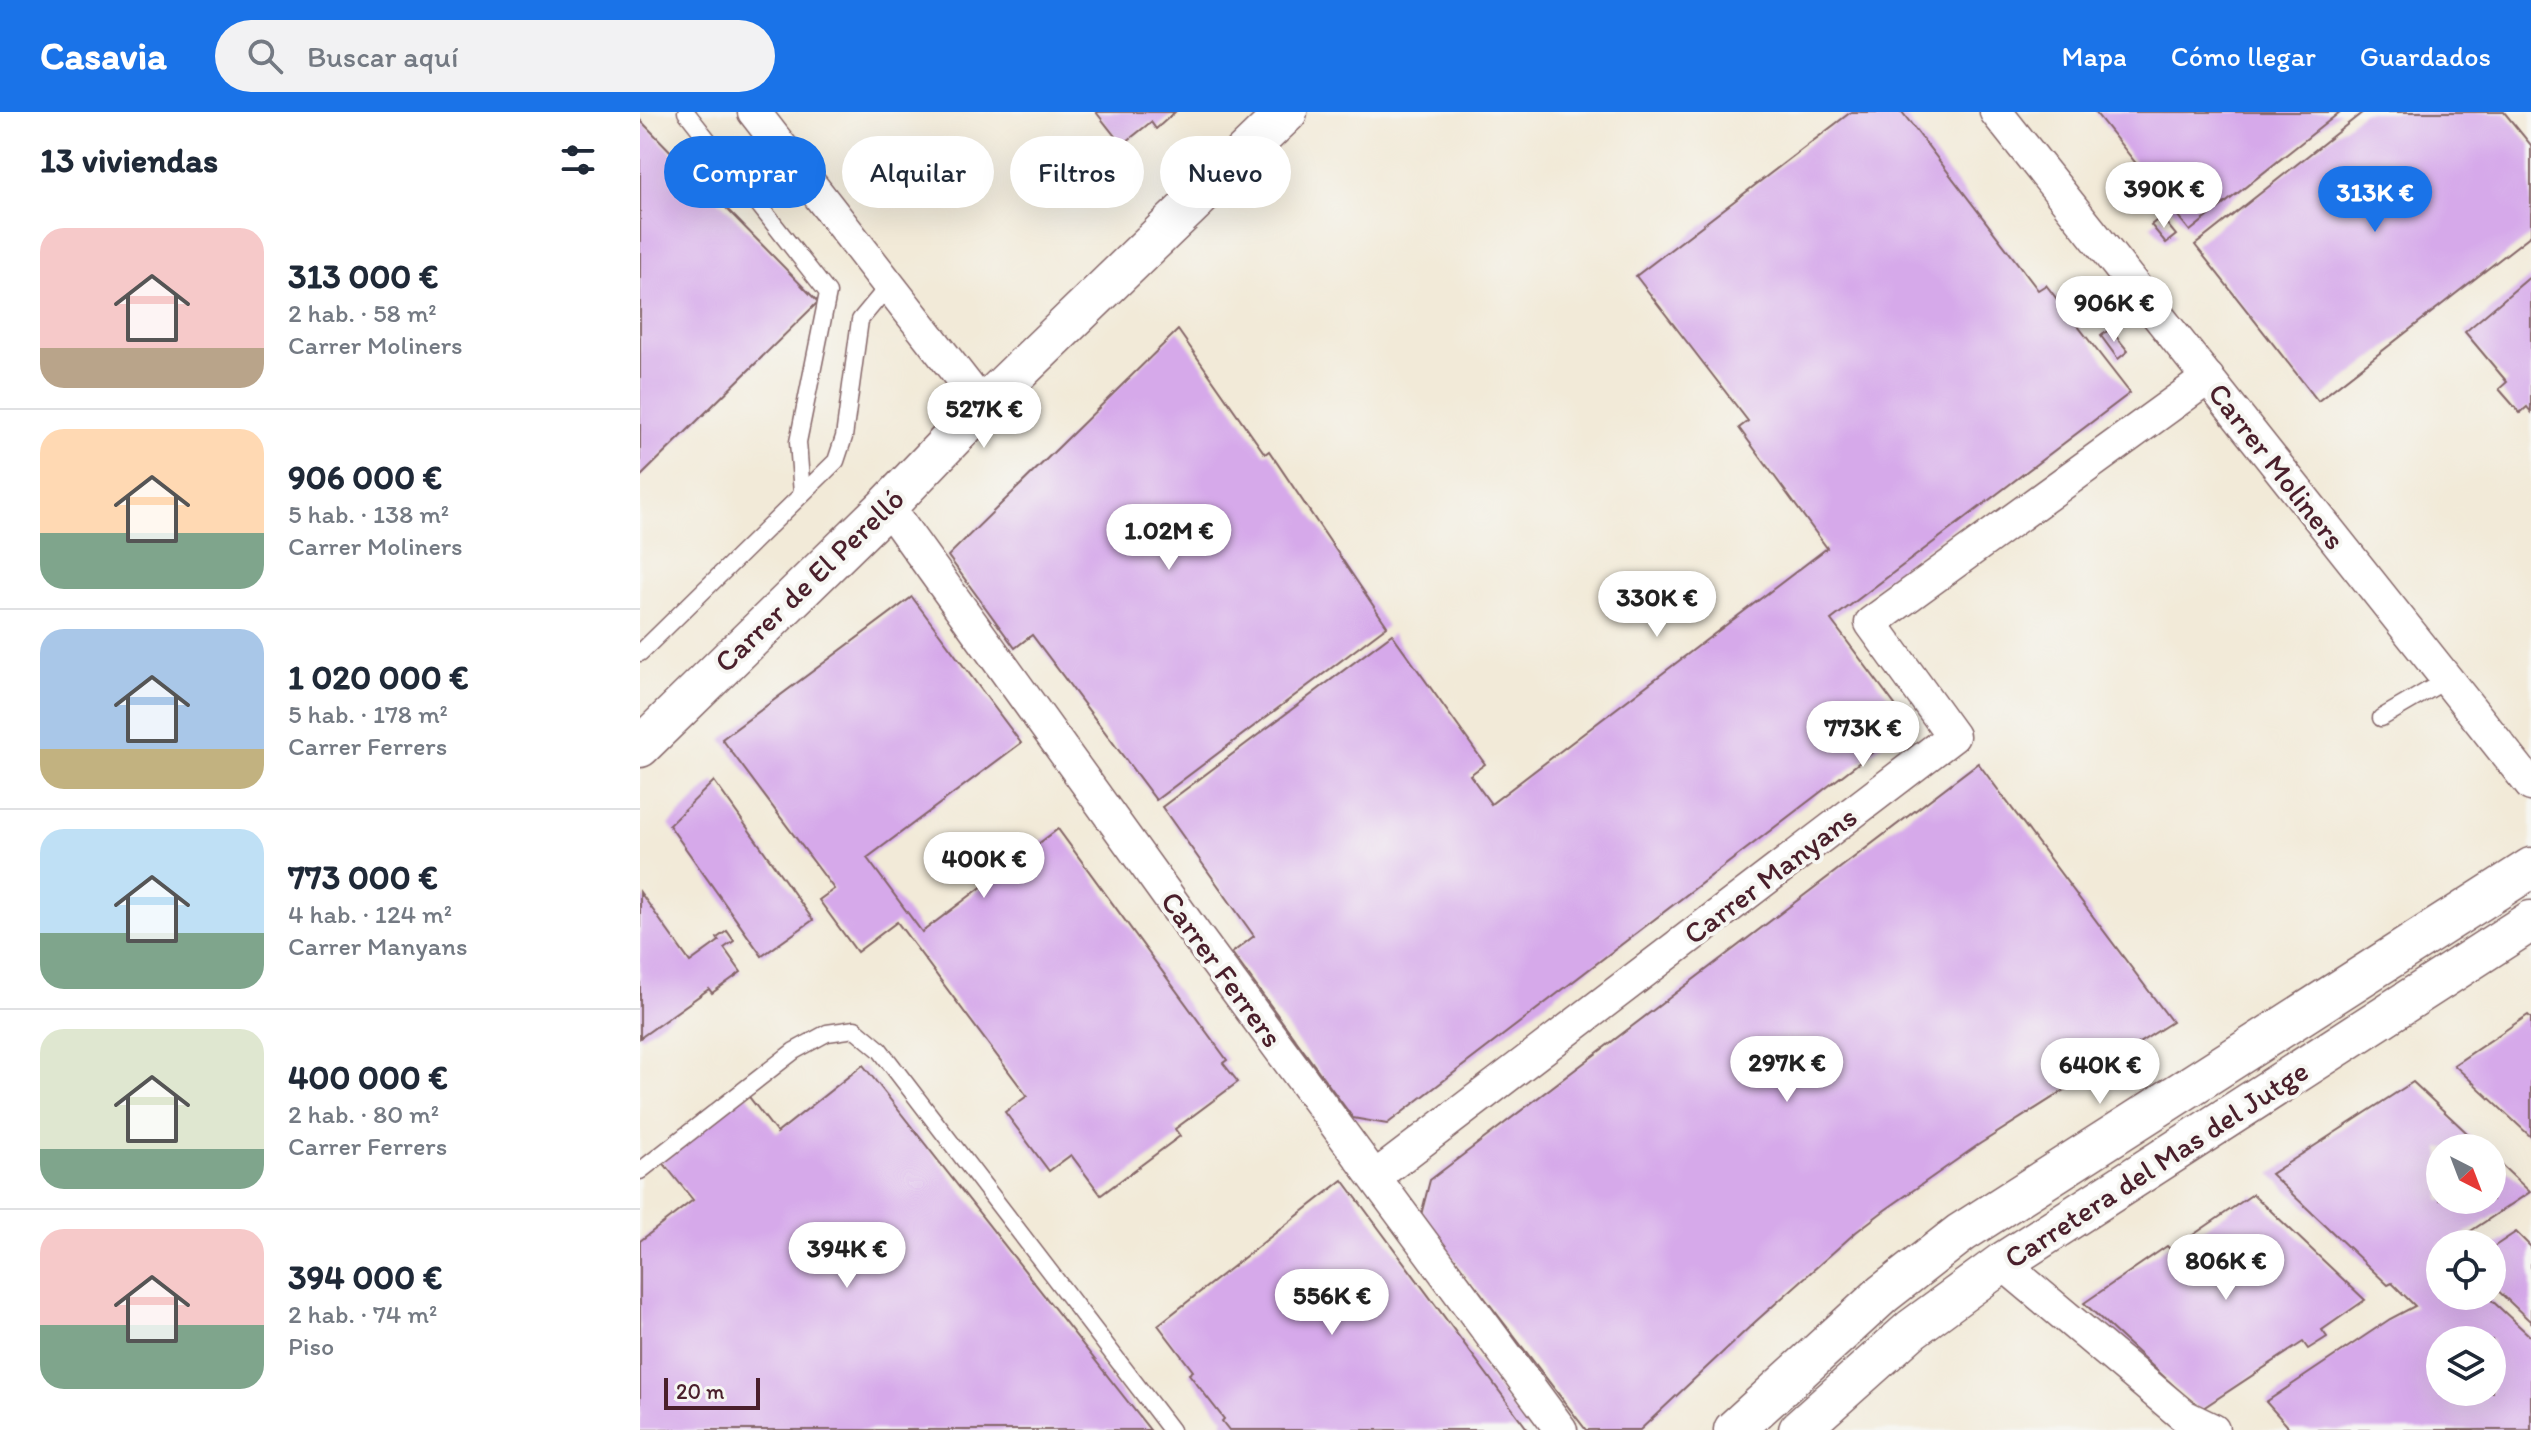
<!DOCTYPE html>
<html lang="es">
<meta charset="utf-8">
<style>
:root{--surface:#fff;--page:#f2f2f3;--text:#1f2937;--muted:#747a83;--line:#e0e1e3;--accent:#1a73e8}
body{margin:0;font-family:Itim,sans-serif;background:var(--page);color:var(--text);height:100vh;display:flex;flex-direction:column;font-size:30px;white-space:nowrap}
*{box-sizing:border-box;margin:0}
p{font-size:26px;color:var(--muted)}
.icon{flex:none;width:44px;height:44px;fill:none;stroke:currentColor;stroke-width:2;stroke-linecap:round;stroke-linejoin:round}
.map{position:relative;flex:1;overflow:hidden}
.side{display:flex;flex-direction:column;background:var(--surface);width:640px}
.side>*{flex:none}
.banner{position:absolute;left:24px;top:24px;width:760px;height:72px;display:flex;gap:16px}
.needle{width:52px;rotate:138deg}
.tools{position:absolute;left:1786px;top:1022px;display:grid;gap:16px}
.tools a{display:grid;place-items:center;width:80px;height:80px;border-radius:50%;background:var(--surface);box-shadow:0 8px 32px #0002;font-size:40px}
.scale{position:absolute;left:24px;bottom:20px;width:96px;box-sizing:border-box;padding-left:8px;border:4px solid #4a1f2b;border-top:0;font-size:22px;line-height:28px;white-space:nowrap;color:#4a1f2b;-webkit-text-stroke:6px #f6f6f2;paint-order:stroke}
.price{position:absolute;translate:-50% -68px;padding:0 18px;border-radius:28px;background:#fff;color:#222;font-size:26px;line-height:52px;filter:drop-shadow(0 2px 4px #0008)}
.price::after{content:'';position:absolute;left:50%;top:48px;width:24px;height:18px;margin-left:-12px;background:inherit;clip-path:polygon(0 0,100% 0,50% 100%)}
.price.selected{background:var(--accent);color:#fff}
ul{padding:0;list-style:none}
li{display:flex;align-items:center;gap:24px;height:200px;padding:0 40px}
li+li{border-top:2px solid var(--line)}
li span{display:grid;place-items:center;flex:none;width:224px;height:160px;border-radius:24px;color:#555}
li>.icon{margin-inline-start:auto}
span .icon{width:96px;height:96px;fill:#fffc;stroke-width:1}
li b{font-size:34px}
h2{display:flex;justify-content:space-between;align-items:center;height:96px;padding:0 40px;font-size:34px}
.pill{padding:0 28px;border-radius:36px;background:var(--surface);box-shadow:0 8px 32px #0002;font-size:28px;line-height:72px}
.pill.selected{background:var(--accent);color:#fff}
header{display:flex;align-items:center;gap:48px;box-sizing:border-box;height:112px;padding:0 40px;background:var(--accent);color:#fff}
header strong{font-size:38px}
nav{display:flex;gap:44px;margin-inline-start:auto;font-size:28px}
.search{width:560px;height:72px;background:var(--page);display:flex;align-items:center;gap:20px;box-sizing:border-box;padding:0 28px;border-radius:44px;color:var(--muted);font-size:30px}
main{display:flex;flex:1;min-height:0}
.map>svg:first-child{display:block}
.building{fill:#d6a9ea;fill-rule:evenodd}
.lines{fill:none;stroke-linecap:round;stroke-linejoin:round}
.service-casing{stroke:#856668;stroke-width:19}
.minor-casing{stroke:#856668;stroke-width:35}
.tertiary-casing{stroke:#856668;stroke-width:43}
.service{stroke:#fff;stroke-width:16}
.minor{stroke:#fff;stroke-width:32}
.tertiary{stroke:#fff;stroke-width:40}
.labels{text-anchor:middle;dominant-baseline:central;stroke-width:8;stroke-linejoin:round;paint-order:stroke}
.street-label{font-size:30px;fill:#4a1f2b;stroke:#f6f6f2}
</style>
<header>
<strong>Casavia</strong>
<div class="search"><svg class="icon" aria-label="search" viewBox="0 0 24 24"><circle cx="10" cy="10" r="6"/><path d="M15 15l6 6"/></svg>Buscar aquí</div>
<nav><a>Mapa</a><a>Cómo llegar</a><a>Guardados</a></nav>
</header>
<main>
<section class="side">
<h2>13 viviendas<svg class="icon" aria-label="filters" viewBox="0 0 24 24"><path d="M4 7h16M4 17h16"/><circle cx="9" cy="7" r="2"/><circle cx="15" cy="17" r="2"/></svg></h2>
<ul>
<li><span style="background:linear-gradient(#f6c9c9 75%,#b9a48a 0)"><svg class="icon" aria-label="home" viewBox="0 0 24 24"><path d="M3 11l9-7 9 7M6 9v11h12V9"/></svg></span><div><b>313 000 €</b><p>2 hab. · 58 m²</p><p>Carrer Moliners</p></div></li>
<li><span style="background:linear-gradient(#ffd9b3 65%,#7fa58c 0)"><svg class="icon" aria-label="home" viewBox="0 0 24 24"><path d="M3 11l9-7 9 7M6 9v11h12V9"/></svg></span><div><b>906 000 €</b><p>5 hab. · 138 m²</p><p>Carrer Moliners</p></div></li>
<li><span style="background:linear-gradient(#a9c7e8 75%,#c2b280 0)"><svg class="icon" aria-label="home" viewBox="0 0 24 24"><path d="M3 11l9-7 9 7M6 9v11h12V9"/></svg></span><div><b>1 020 000 €</b><p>5 hab. · 178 m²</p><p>Carrer Ferrers</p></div></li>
<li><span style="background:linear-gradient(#bfe0f5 65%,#7fa58c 0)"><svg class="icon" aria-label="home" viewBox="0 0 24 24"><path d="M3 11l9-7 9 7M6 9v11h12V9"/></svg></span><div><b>773 000 €</b><p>4 hab. · 124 m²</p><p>Carrer Manyans</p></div></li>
<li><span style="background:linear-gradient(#dfe7d0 75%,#7fa58c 0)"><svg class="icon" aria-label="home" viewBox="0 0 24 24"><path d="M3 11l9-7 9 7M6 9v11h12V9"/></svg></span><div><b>400 000 €</b><p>2 hab. · 80 m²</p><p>Carrer Ferrers</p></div></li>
<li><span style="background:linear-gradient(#f6c9c9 60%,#7fa58c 0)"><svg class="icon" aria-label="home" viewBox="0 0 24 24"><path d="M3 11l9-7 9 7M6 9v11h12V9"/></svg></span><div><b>394 000 €</b><p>2 hab. · 74 m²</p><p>Piso</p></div></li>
</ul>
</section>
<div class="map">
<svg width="1891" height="1318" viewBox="0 0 1891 1318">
<rect width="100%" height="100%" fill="#f6f6f2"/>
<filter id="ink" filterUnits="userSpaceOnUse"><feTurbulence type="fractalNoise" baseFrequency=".0125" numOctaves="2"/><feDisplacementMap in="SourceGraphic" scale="16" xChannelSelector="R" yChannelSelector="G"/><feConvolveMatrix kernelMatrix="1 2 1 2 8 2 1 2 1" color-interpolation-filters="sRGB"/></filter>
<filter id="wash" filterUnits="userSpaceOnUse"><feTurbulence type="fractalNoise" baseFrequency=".006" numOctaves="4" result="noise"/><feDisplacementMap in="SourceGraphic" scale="32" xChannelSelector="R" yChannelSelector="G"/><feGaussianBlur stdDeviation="1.8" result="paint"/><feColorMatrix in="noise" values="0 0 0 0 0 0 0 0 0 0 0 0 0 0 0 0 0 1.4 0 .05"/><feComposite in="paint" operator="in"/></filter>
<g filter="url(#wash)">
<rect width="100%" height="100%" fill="#f2ead8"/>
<g id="blocks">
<!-- building -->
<g class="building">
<polygon points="456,0 535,0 516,17 511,10 482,33"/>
<polygon points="1211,0 1262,0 1398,178 1406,173 1490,281 1191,508 1255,593 1250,627 747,1012 713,1006 592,841 614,824 522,695 752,522 845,652 830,663 851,692 1187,436 1099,316 1108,309 996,164"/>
<polygon points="1455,0 1700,0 1550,119"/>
<polygon points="1723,0 1864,0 1891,33 1891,123 1678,289 1555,133"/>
<polygon points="0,8 178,190 0,365"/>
<polygon points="1521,105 1536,123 1526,131 1511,113"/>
<polygon points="1891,164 1891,300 1887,295 1880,301 1859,277 1867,270 1825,220"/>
<polygon points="1470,217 1488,239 1478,247 1461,224"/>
<polygon points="538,218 625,342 629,339 747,514 516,688 392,523 375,536 308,444"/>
<polygon points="272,485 381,631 227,746 282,820 418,717 587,948 583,951 598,970 535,1017 540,1024 461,1083 431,1043 409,1059 365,1000 387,984 257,810 217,840 179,788 194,777 82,627"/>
<polygon points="1338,651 1532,910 1338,1033 1245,1098 1216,1120 1115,1210 1000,1318 946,1318 781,1103 790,1068"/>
<polygon points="74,669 173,808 122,844 29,713"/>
<polygon points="0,780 50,850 79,829 77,826 87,819 94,829 84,836 101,860 72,881 69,877 0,926"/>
<polygon points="1888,903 1891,906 1891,1025 1814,953"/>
<polygon points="223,953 510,1318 0,1318 0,1129 53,1088 21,1048 106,981 137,1021"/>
<path d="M1773,970L1843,1036H1800V1088H1852V1044L1890,1080L1811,1132H1800L1799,1140L1800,1184H1847L1891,1225V1318H1651L1626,1290L1750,1207L1775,1194L1752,1171L1748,1173L1631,1062ZM1800,1228H1852V1280H1800Z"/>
<polygon points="703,1068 737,1114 888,1318 589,1318 582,1309 584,1307 549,1262 553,1259 518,1213"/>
<polygon points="1613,1082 1725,1188 1682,1218 1687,1225 1668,1237 1663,1230 1560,1298 1444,1191 1527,1134 1531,1138"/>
<polygon points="1876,1120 1891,1135 1891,1210 1852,1173 1852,1136"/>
</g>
</g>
</g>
<g filter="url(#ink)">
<use href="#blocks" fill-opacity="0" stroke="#856668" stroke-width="2"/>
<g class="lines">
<!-- service casing -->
<g class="service-casing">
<g id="service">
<polyline points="46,0 188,181 158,330 162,382"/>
<polyline points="0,541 196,349 204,325 220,208 249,173"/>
<polyline points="1741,606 1806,568"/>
<polyline points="0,1059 154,939 187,921 215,917 240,938 531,1318"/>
</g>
</g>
<!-- minor casing -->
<g class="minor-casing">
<g id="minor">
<polyline points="114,0 343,294"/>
<polyline points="1356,0 1891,673"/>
<polyline points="247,394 558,826 921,1318"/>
<polyline points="735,1065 1313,624 1231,511 1568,266"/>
<polyline points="1362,1151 1544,1304 1573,1318"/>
</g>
</g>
<!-- tertiary casing -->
<g class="tertiary-casing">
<g id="tertiary">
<polyline points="0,635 247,394 343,294 647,0"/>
<polyline points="1094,1318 1243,1182 1321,1121 1891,756"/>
<polyline points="1159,1318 1272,1217 1362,1151 1891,809"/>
</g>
</g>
<!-- service -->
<use href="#service" class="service"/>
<!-- minor -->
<use href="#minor" class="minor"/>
<!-- tertiary -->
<use href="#tertiary" class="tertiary"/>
</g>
</g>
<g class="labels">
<!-- street labels -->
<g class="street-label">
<text transform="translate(1637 354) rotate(52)">Carrer Moliners</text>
<text transform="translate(169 468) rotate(-44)">Carrer de El Perelló</text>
<text transform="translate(1130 763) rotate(-37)">Carrer Manyans</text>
<text transform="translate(582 857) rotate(54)">Carrer Ferrers</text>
<text transform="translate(1516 1052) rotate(-33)">Carretera del Mas del Jutge</text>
</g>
</g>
</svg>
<div class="tools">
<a><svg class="needle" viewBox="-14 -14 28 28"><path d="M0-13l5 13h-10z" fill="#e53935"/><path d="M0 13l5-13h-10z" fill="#747a83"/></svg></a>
<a><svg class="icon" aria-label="locate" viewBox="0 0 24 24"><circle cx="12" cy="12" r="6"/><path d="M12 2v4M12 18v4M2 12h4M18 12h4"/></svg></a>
<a><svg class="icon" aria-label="layers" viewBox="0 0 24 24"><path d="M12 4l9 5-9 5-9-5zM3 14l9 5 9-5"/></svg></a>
</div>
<div class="scale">20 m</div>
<b class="price" style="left:1524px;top:118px">390K €</b>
<b class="price selected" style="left:1735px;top:122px">313K €</b>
<b class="price" style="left:1474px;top:232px">906K €</b>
<b class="price" style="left:344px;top:338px">527K €</b>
<b class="price" style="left:529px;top:460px">1.02M €</b>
<b class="price" style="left:1017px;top:527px">330K €</b>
<b class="price" style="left:1223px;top:657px">773K €</b>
<b class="price" style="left:344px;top:788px">400K €</b>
<b class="price" style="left:1147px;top:992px">297K €</b>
<b class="price" style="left:1460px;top:994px">640K €</b>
<b class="price" style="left:207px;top:1178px">394K €</b>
<b class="price" style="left:1586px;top:1190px">806K €</b>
<b class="price" style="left:692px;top:1225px">556K €</b>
<div class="banner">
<a class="pill selected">Comprar</a>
<a class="pill">Alquilar</a>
<a class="pill">Filtros</a>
<a class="pill">Nuevo</a>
</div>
</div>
</main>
